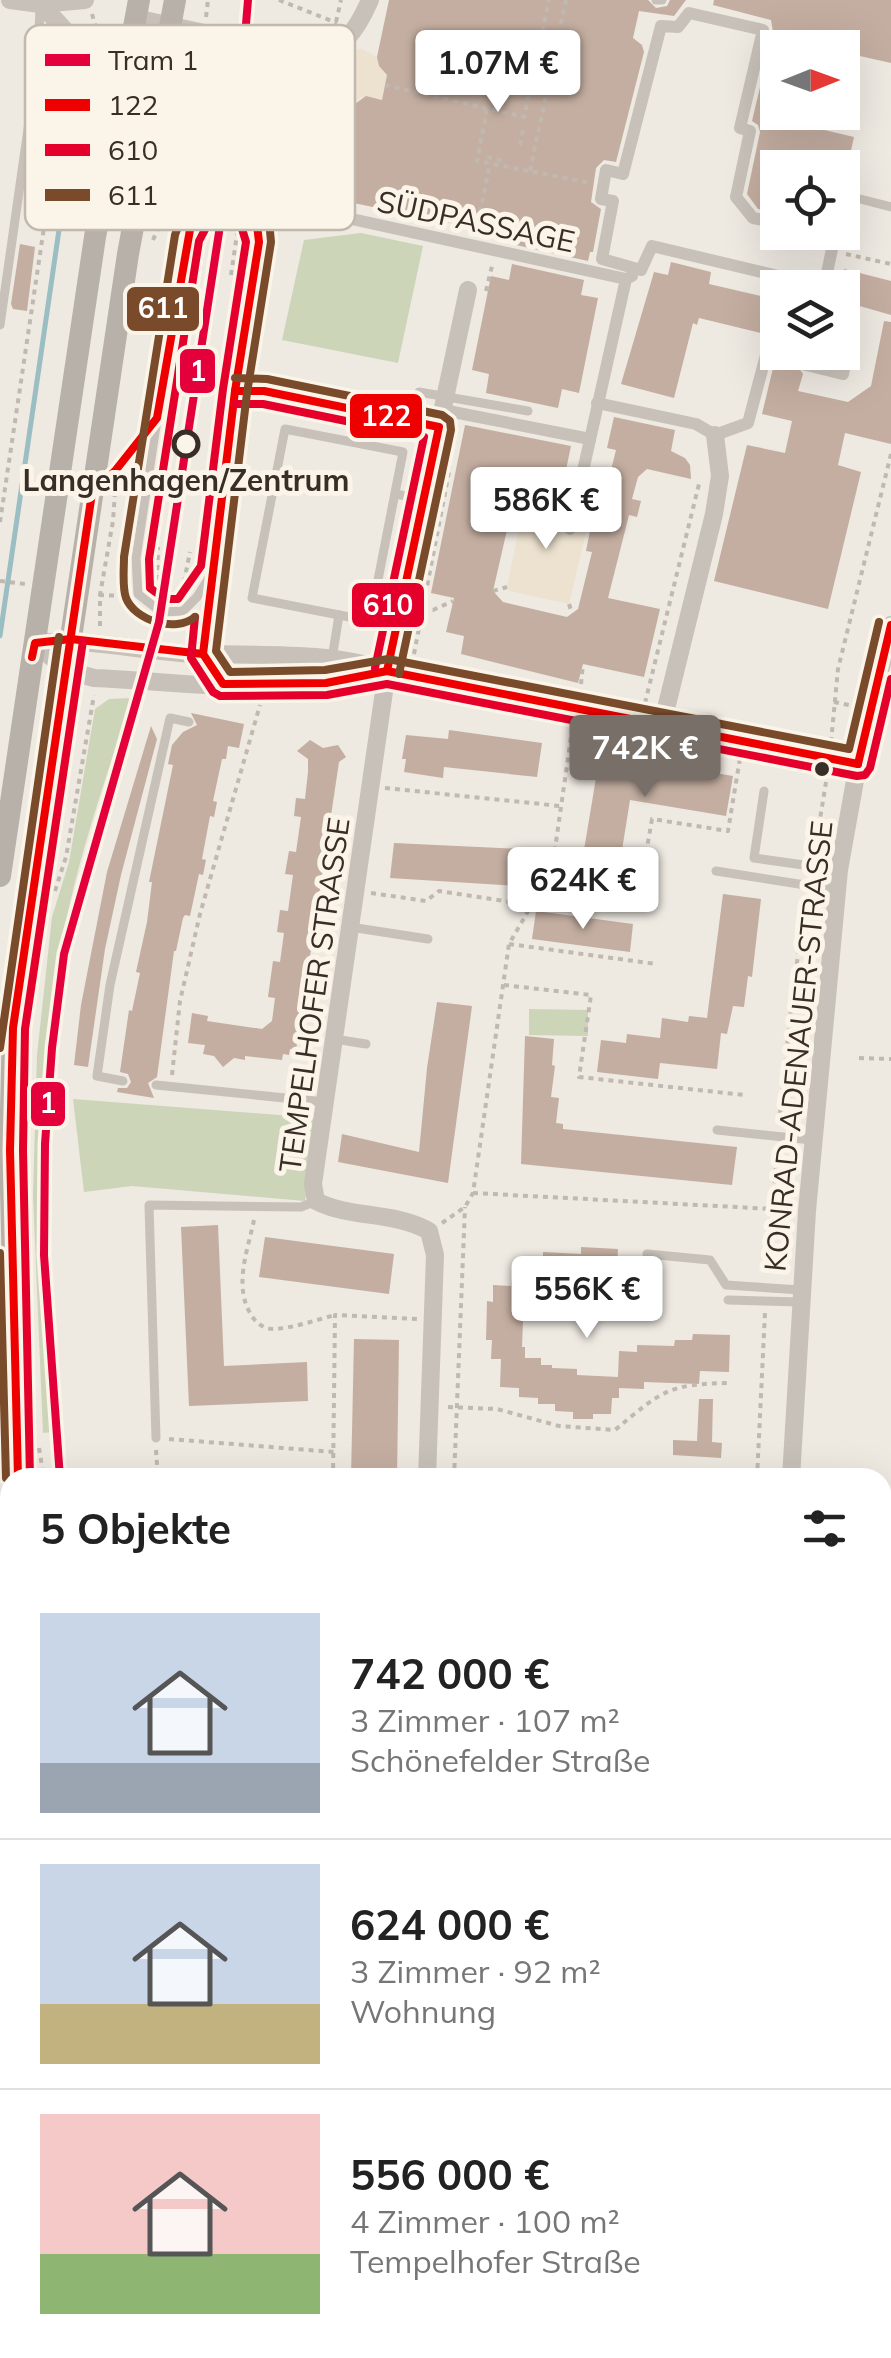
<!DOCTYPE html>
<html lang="de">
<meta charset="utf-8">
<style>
:root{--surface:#fff;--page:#f2f2f2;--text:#222;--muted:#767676;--line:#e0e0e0;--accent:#786f68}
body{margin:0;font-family:Mulish,sans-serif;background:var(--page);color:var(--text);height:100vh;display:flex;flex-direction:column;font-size:38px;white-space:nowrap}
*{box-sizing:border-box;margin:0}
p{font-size:32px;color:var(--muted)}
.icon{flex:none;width:55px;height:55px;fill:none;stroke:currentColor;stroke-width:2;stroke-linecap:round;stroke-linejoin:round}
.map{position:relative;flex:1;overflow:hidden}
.sheet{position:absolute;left:0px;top:1468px;width:892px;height:892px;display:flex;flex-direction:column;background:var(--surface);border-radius:30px 30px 0 0;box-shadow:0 10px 40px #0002}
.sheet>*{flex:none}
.needle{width:65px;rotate:89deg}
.controls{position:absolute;left:760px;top:30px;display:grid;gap:20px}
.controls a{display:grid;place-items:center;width:100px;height:100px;border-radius:0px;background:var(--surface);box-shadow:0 10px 40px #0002;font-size:50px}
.price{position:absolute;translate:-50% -85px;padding:0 22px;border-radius:10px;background:#fff;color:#222;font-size:32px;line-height:65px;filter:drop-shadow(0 2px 5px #0008)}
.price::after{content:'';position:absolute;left:50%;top:60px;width:30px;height:22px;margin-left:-15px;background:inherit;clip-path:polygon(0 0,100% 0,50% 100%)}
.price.selected{background:var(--accent);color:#fff}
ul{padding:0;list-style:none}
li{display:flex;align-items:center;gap:30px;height:250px;padding:0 40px}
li+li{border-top:2px solid var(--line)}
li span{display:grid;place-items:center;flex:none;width:280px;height:200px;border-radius:0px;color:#555}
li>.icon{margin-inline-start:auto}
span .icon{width:120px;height:120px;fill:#fffc;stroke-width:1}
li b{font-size:42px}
h2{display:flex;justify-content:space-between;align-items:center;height:120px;padding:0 40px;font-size:42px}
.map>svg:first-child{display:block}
.green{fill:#cdd5b9}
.plaza{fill:#ede2cf}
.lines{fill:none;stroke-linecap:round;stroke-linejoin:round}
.stream{stroke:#9bbec2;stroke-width:5}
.building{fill:#c4aea1}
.pedestrian-tunnel{stroke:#cac4bc;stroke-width:12;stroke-dasharray:12 6;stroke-linecap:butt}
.path{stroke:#c0b9b1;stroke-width:4;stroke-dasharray:5 5;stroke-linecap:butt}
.service{stroke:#c7c1b9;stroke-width:9}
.pedestrian{stroke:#c7c1b9;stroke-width:12}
.minor{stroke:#c7c1b9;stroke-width:18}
.secondary{stroke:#b8b1a9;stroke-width:22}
.bus-1-casing{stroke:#fbf4e8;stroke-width:15}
.bus-2-casing{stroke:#fbf4e8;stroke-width:15}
.bus-3-casing{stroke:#fbf4e8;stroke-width:15}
.bus-1{stroke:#e00;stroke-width:8}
.bus-2{stroke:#e4002b;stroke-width:8}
.bus-3{stroke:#7a4b2a;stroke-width:8}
.tram-1-casing{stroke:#fbf4e8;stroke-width:15}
.tram-1{stroke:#e4003a;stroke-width:8}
.stop-dot{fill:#fbf4e8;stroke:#392e27;stroke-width:5}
.bus-dot{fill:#392e27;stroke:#fbf4e8;stroke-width:4}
.labels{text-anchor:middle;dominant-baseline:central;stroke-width:10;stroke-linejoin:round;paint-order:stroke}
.street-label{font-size:30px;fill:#392e27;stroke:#fbf4e8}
.stop-label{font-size:30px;font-weight:bold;fill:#392e27;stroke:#fbf4e8}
.key{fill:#fbf4e8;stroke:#c1b9ae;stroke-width:2.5}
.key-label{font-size:28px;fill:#392e27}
.line-badge{stroke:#fbf4e8;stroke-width:4}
.badge-label{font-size:28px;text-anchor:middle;font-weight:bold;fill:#fff}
</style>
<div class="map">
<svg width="891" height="2358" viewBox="0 0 891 2358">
<rect width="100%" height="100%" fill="#eee9e1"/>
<!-- green -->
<g class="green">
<polygon points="361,233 423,246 398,363 282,340 304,240"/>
<path d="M132,698C105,781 74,867 60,954C34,1114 40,1271 52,1432L43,1433L33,1195L37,1055L52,917L69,862L95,709L109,699Z"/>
<polygon points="529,1009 588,1010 588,1036 529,1035"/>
<polygon points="73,1099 317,1118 305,1201 132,1186 84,1192"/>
<polygon points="883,1628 891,1629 891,1939 882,1938"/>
</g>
<!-- plaza -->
<g class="plaza">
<polygon points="360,48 377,57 379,66 388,71 382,99 361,97 352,106 330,214 306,209 257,225 252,211 267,61 317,71"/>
<polygon points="521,518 586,532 569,604 509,591 507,587"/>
</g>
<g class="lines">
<!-- stream -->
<polyline class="stream" points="0,636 77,106"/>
</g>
<!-- building -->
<g class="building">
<polygon points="389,0 648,0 656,8 667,6 670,0 686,0 674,16 639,11 633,38 642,45 644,52 616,162 604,160 596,168 591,202 601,209 593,252 590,252 588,261 516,245 518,237 334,199 352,106 366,96 382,100 387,75 379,66 377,57"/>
<polygon points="714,0 891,0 891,63 842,52 842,48 824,48 778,37 778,112 822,120 820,129 854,137 847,168 778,168 773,194 778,195 778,213 758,209 747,194 760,132 758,125 752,121 773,32 771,20 713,5"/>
<polygon points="20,244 35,247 27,311 13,309 11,304"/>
<polygon points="671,262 711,272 709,284 778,300 778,337 699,318 697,325 693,323 674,398 621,384 654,272 668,275"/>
<polygon points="512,264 584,280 581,295 598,298 579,393 562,389 558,408 486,393 489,374 472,370 491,276 509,280"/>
<polygon points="844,269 891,281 891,315 842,301 840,288"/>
<polygon points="884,321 891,322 891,444 845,433 838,465 861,472 828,609 714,581 747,445 785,453 792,421 762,414 773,368 783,365 784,352 804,355 796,364 803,374 798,391 848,402 871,386"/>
<polygon points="614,417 675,430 671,451 685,458 690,465 691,479 647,469 638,477 632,499 641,501 637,517 629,515 608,598 660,609 644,677 583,664 578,683 461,654 464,636 446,632 454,598 431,593 465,425 571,446 556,517 512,508 493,591 503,602 567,617 578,609 592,552 586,551 594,511 600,485 607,486 616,450 607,448"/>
<polygon points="191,713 244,724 239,748 228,746 226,759 222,759 213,801 217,802 214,817 210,816 202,859 206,860 203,875 199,874 190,916 185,915 183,918 176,951 174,951 157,1077 148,1083 154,1098 117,1092 118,1088 127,1088 131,1082 128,1074 120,1072 129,1010 132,1011 140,973 136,972 147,922 152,882 149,882 173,765 168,764 172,745 183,732 197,725"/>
<polygon points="151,726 157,739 121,875 105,949 88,1067 74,1065 81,1005 107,872"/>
<polygon points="449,730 542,743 537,777 444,767 443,778 404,772 406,759 402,759 406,735 448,739"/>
<polygon points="310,740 323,748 338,745 346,757 339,762 296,1050 290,1049 289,1055 283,1054 282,1060 245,1056 245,1060 234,1058 223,1067 214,1056 203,1054 205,1045 188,1043 192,1013 208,1016 207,1021 262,1029 272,1021 275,998 268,997 273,961 280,962 284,933 277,932 280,910 288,911 293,875 285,874 289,851 296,852 301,817 294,816 296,798 305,799 308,772 308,759 297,751"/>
<polygon points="600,754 733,776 726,816 630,800 619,869 582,862"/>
<polygon points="394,843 523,849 518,886 390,878"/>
<polygon points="723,894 761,899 752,977 748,976 744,1007 733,1006 727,1034 721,1033 717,1069 660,1063 658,1079 597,1072 601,1040 626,1043 627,1034 660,1038 662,1018 688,1022 689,1016 707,1018"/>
<polygon points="536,911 633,924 630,952 532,939"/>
<polygon points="437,1002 472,1006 448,1183 338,1162 342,1134 419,1152 427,1068"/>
<polygon points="525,1036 554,1039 552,1065 555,1066 551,1097 559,1098 556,1123 563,1124 563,1129 737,1147 732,1185 521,1164"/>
<polygon points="218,1225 224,1366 307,1362 308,1401 189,1406 181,1227"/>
<polygon points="265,1237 394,1254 389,1294 259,1277"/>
<polygon points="581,1247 618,1249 616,1287 581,1285 580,1292 550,1291 549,1296 524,1296 522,1347 525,1347 525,1358 541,1358 541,1365 552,1365 552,1368 577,1369 577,1375 618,1377 619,1351 637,1352 637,1345 674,1346 675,1340 692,1340 693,1334 730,1335 729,1372 700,1371 699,1384 644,1382 644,1389 619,1388 619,1398 612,1398 611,1414 593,1414 593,1419 573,1419 573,1412 555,1411 555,1404 538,1404 538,1398 519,1397 519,1388 500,1387 501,1359 491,1359 492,1340 486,1340 487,1301 493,1302 493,1285 511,1286 512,1278 524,1279 524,1259 543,1260 543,1252 581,1254"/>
<polygon points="354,1339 399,1340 397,1478 351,1478"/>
<polygon points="699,1399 713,1399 712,1442 722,1443 721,1458 673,1455 673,1440 697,1441"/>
</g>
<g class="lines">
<!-- pedestrian-tunnel -->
<polyline class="pedestrian-tunnel" points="776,358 806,365"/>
<!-- path -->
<g class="path">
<polyline points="279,0 337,23"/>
<polyline points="92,14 102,48"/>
<polyline points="206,17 208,0"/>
<polyline points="336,22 341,0"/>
<polyline points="184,62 248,74"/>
<polyline points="385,85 524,117 549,0"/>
<polyline points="64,93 65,87 78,81"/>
<polyline points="487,109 477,161 591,183"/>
<polyline points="520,145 524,125"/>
<polyline points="487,157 504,161"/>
<polyline points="530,171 566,0"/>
<polyline points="189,191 202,51"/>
<polyline points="206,230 221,225 238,228"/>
<polyline points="476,232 490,164"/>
<polyline points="153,240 167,208"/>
<polyline points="846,254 891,264"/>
<polyline points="200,270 206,230"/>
<polyline points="231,275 238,228 242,227"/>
<polyline points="486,291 492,266"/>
<polyline points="0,522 56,147"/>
<polyline points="0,581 25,584"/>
<polyline points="157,590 158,547"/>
<polyline points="157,591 181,595"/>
<polyline points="493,591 507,587"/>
<polyline points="182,592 190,552"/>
<polyline points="99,595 124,596"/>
<polyline points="569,604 572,613"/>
<polyline points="423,608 433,610 453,601"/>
<polyline points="100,626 100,595 113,521 115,492"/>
<polyline points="414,654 450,467"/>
<polyline points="580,694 583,664"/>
<polyline points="834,702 854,706"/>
<polyline points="645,703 699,484"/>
<polyline points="831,742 838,669 891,454"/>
<polyline points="385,788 560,806"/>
<polyline points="814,856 827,776"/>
<polyline points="552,870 641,883 652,819 728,831 740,758"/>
<polyline points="55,891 66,857 94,695"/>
<polyline points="371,893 426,901 439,891 531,905"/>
<polyline points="509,944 656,964"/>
<polyline points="504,985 591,995 579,1077 744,1095"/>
<polyline points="859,1058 891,1059"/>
<polyline points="172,1075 180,1001 200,914 260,705"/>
<polyline points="779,1123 794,981 807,900"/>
<polyline points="473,1193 792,1210"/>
<path d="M254,1220C247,1253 232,1290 254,1319C259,1325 265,1329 274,1329C294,1328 316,1320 335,1315"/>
<polyline points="442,1223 465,1207 473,1193 509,944 552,870 573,723"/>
<polyline points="768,1273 777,1148"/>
<path d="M448,1407L497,1409L559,1426L615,1430C663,1390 668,1384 731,1383"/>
<polyline points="169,1439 334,1452"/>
<polyline points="39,1448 44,1478"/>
<polyline points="156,1450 158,1478"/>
<polyline points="333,1478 335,1315 418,1319"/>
<polyline points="454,1478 465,1207"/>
<polyline points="757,1478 765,1312"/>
<polyline points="0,1631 10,1631"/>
<polyline points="882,1643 891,1537"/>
<polyline points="882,1683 887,1653 883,1643"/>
<polyline points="0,1752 10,1752"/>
<polyline points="882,1907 891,1909"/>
<polyline points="738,2350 738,2358"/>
<polyline points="821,2350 821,2358"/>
</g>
<!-- service -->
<g class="service">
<polyline points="656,0 662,0"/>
<polyline points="39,62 49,92 41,147"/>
<polyline points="158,130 186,236"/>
<polyline points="852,197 891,207"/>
<polyline points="0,325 38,59 40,7"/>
<polyline points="235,391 264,391 439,427"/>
<polyline points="419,392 528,411"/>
<polygon points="285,429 403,452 370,621 252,598"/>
<polyline points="98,487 115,471 156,419"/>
<polyline points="395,494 424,499"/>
<polyline points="211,575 197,597 183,611 161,612 138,594 136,558 173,313 191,224 207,208 224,206 248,211"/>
<polyline points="203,654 235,391 259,242 257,225 248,211 265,48"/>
<polyline points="322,685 332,659 339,615"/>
<polyline points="764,791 754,858 839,870"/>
<polyline points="716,871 837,890"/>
<polyline points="350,927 428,939"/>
<polyline points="334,1039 366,1044"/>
<polyline points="123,1081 97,1076 110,985 170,718 189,722"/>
<polyline points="156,1085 325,1102"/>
<polyline points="717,1130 812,1140"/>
<polyline points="647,1254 710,1260 726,1285 801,1290"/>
<polyline points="728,1300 801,1302"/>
<polyline points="156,1438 149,1205 301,1207 316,1201"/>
<polyline points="882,2131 891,2132"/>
<polyline points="882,2322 891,2322"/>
<polyline points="205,2350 214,2358"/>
</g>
<!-- pedestrian -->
<g class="pedestrian">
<polyline points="778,223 753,218 736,197 750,131 740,128 763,30 689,13 678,27 661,26 623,174 606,170 601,199 613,201 602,259 641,270 652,246 824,287 835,235 824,232"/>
<polyline points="257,225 306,209 626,279"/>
<polyline points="806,365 843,374 852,335 842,333"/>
<polyline points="597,403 696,424 715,435 748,423 766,355 776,358"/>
<polyline points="443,410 590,439"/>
<polyline points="570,529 626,279 632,276"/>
</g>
<!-- minor -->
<g class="minor">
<polyline points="10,0 40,4 85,0"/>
<path d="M40,4C89,53 99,72 107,142"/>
<path d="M135,18L306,55C342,54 357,30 370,0"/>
<path d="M35,643C84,638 130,649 180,653C246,657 325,649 387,671L858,764"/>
<path d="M35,643L66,670L94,678C189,682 294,700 386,671"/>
<polyline points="662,725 714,514 720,476 715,435"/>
<path d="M427,1478L435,1255L429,1231C394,1211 351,1219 316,1201L313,1184L387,671L468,290"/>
<polyline points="791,1478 807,1211 839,870 858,764 891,625"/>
<polyline points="0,1689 10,1689"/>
<polyline points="451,2350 452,2358"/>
<polyline points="774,2350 774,2358"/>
<polyline points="260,2358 268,2350"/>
</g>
<!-- secondary -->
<g class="secondary">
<polyline points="0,876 95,237 139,0"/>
<polyline points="18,1478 10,1150 13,1028 128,254 175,0"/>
<polyline points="4,2358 10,2317"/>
</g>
<!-- bus-1 casing -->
<g class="bus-1-casing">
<g id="bus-1">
<polyline points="235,391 264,391 439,427 387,671"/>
<polyline points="203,654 223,684 326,683 387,671 858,764"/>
<polyline points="32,657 35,643 71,639 203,654"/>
<polyline points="858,764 891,625"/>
<polyline points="18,1478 10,1150 13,1028 92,493 115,471 157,418 191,224 204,209 224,206 248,211 257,225 259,242 235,391 203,654"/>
</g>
</g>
<!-- bus-2 casing -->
<g class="bus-2-casing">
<g id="bus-2">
<polygon points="225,220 240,222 246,242 223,389 201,566 178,599 165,599 150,588 149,559 199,241 209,222"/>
<polyline points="235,404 263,404 424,437 375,668"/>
<polyline points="195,617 191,658 213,692 220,696 327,695 387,684 857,776 865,775 870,768 891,679"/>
<polyline points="30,1478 23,1150 25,1029 83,641"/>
</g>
</g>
<!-- bus-3 casing -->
<g class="bus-3-casing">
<g id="bus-3">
<polyline points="235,378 267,379 442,415 450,421 451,430 399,674"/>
<path d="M195,617C176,633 135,621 126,598C122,587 124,569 124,557L175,235C189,193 216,186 256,201L269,220L271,242L247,393L216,651L230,672L325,670L388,659L849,749L879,622"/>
<polyline points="0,1048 59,637"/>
<polyline points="0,1253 6,1478"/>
</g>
</g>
<!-- bus-1 -->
<use href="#bus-1" class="bus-1"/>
<!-- bus-2 -->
<use href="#bus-2" class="bus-2"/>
<!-- bus-3 -->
<use href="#bus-3" class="bus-3"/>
<!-- tram-1 casing -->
<g class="tram-1-casing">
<polyline id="tram-1" points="60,1478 44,1255 45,1144 52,1048 64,954 159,622 240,96 248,0"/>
</g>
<!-- tram-1 -->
<use href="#tram-1" class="tram-1"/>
</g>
<!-- markers -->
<circle class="stop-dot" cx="186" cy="444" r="12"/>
<circle class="bus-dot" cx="822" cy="769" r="9"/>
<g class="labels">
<!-- street labels -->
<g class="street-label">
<text transform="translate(476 221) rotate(12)">SÜDPASSAGE</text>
<text transform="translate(314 995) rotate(-82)">TEMPELHOFER STRASSE</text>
<text transform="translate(798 1046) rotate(-84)">KONRAD-ADENAUER-STRASSE</text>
</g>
<!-- stop labels -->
<g class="stop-label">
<text x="186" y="480">Langenhagen/Zentrum</text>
</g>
</g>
<!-- legend -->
<rect x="25" y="25" width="330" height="205" rx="15" class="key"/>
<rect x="45" y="54" width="45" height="12" fill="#e4003a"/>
<rect x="45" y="99" width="45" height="12" fill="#e00"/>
<rect x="45" y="144" width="45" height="12" fill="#e4002b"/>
<rect x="45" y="189" width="45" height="12" fill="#7a4b2a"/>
<g class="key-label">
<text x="108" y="70">Tram 1</text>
<text x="108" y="115">122</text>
<text x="108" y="160">610</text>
<text x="108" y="205">611</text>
</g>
<g class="line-badge">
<rect x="125" y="285" width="76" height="48" rx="10" fill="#7a4b2a"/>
<rect x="178" y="347" width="39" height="48" rx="10" fill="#e4003a"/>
<rect x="348" y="392" width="76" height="48" rx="10" fill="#e00"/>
<rect x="350" y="581" width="76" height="48" rx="10" fill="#e4002b"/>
<rect x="29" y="1080" width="38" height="48" rx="10" fill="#e4003a"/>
</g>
<g class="badge-label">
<text x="163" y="318">611</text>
<text x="198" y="381">1</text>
<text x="386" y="426">122</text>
<text x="388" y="615">610</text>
<text x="48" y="1113">1</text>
</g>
</svg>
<div class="controls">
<a><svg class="needle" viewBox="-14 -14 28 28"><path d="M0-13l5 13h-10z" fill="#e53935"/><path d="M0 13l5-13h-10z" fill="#767676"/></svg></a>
<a><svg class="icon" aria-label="locate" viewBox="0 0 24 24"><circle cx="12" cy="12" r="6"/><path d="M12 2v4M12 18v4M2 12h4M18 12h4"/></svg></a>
<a><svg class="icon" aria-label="layers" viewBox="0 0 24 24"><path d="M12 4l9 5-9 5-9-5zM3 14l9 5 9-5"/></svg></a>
</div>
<b class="price" style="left:498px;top:115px">1.07M €</b>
<b class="price" style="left:546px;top:552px">586K €</b>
<b class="price selected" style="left:645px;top:800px">742K €</b>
<b class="price" style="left:583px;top:932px">624K €</b>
<b class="price" style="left:587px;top:1341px">556K €</b>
<section class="sheet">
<h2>5 Objekte<svg class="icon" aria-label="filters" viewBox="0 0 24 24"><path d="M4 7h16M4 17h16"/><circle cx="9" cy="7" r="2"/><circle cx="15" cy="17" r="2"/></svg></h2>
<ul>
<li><span style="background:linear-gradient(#c9d6e8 75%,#9aa5b1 0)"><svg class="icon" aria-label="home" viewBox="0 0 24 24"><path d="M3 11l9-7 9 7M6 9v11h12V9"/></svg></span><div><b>742 000 €</b><p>3 Zimmer · 107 m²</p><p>Schönefelder Straße</p></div></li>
<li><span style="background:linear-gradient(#c9d6e8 70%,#c2b280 0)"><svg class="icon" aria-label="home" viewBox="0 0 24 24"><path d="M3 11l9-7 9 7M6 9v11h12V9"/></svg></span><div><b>624 000 €</b><p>3 Zimmer · 92 m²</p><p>Wohnung</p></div></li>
<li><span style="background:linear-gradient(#f6c9c9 70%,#8fb573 0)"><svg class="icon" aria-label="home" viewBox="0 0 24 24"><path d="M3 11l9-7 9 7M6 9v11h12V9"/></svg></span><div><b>556 000 €</b><p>4 Zimmer · 100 m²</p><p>Tempelhofer Straße</p></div></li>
</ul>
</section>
</div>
